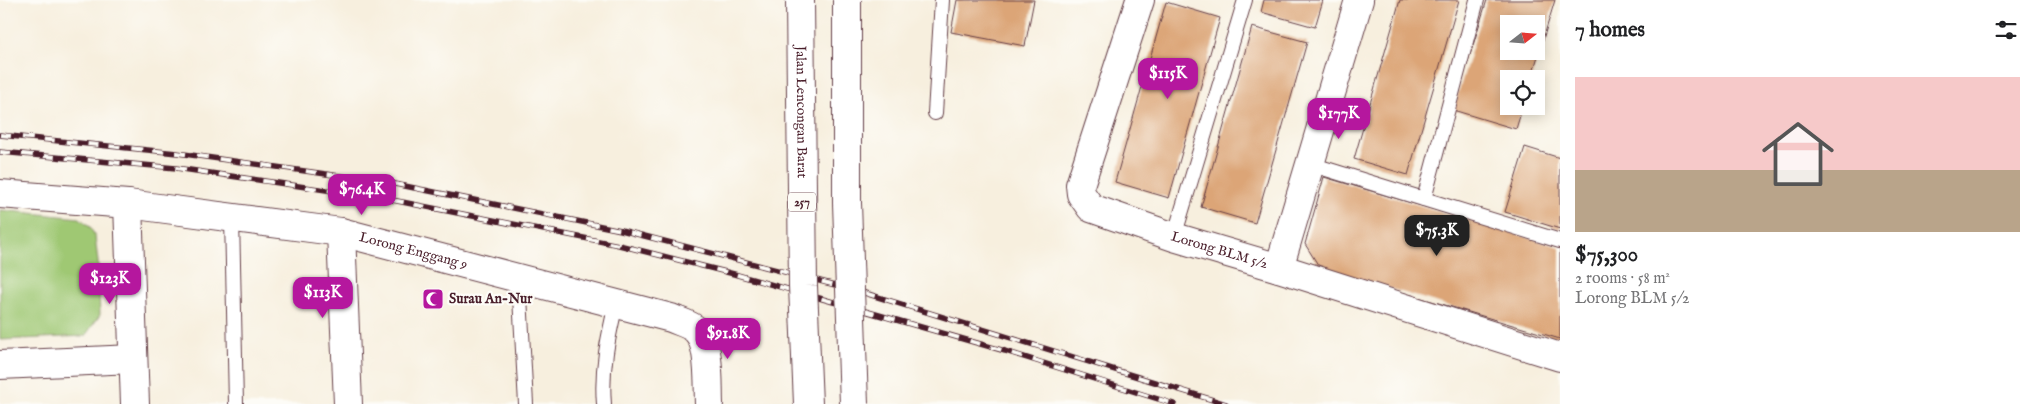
<!DOCTYPE html>
<meta charset="utf-8">
<style>
:root{--surface:#fff;--page:#f2f2f2;--text:#202124;--muted:#757577;--line:#e0e0e0;--accent:#b5179e}
body{margin:0;font-family:"IM FELL English",serif;background:var(--page);color:var(--text);height:100vh;display:flex;flex-direction:column;font-size:19px;white-space:nowrap}
*{box-sizing:border-box;margin:0}
p{font-size:16px;color:var(--muted)}
.icon{flex:none;width:28px;height:28px;fill:none;stroke:currentColor;stroke-width:2;stroke-linecap:round;stroke-linejoin:round}
.map{position:relative;flex:1;overflow:hidden}
.side{display:flex;flex-direction:column;background:var(--surface);width:475px}
.side>*{flex:none}
.needle{width:32px;rotate:73deg}
.buttons{position:absolute;left:1500px;top:15px;display:grid;gap:10px}
.buttons a{display:grid;place-items:center;width:45px;height:45px;border-radius:0px;background:var(--surface);box-shadow:0 2px 12px #0003;font-size:25px}
.price{position:absolute;translate:-50% -42px;padding:0 11px;border-radius:10px;background:var(--accent);color:#fff;font-size:16px;line-height:32px;filter:drop-shadow(0 1px 2px #0008)}
.price::after{content:'';position:absolute;left:50%;top:30px;width:15px;height:11px;margin-left:-8px;background:inherit;clip-path:polygon(0 0,100% 0,50% 100%)}
.price.selected{background:#222;color:#fff}
ul{padding:0;list-style:none}
li{display:grid;align-content:center;gap:10px;height:265px;padding:0 15px}
li+li{border-top:1px solid var(--line)}
li span{display:grid;place-items:center;height:155px;border-radius:0px;color:#555}
li>.icon{margin-inline-start:auto}
span .icon{width:90px;height:90px;fill:#fffc;stroke-width:1}
li b{font-size:21px}
h2{display:flex;justify-content:space-between;align-items:center;height:60px;padding:0 15px;font-size:21px}
main{display:flex;flex:1;min-height:0}
.map>svg:first-child{display:block}
.green{fill:#9fc873;stroke:#74744f}
.building{fill:#dca577;fill-rule:evenodd}
.lines{fill:none;stroke-linecap:round;stroke-linejoin:round}
.lane-casing{stroke:#643e46;stroke-width:16}
.street-casing{stroke:#643e46;stroke-width:30}
.lane{stroke:#fff;stroke-width:14}
.street{stroke:#fff;stroke-width:28}
.rail-casing{stroke:#4a1f2b;stroke-width:5.5}
.rail{stroke:#fdfcf7;stroke-width:4;stroke-dasharray:11;stroke-linecap:butt}
.highway-bridge-casing{stroke:#643e46;stroke-width:30;stroke-linecap:butt}
.highway-bridge{stroke:#fff;stroke-width:28}
.labels{text-anchor:middle;dominant-baseline:central;stroke-width:4.5;stroke-linejoin:round;paint-order:stroke}
.shield{fill:#fdfcf7;stroke:#806168;stroke-width:1}
.shield-label{font-size:12px;font-weight:bold;fill:#4a1f2b}
.street-label{font-size:14px;fill:#4a1f2b;stroke:#fdfcf7}
.poi-label{font-size:14px;font-weight:bold;fill:#4a1f2b;stroke:#fdfcf7;text-anchor:start}
</style>
<main>
<div class="map">
<svg width="1560" height="404" viewBox="0 0 1560 404">
<rect width="100%" height="100%" fill="#fdfcf7"/>
<filter id="ink" filterUnits="userSpaceOnUse"><feTurbulence type="fractalNoise" baseFrequency=".02" numOctaves="2"/><feDisplacementMap in="SourceGraphic" scale="10" xChannelSelector="R" yChannelSelector="G"/><feConvolveMatrix kernelMatrix="1 2 1 2 8 2 1 2 1" color-interpolation-filters="sRGB"/></filter>
<filter id="wash" filterUnits="userSpaceOnUse"><feTurbulence type="fractalNoise" baseFrequency=".0096" numOctaves="4" result="noise"/><feDisplacementMap in="SourceGraphic" scale="20" xChannelSelector="R" yChannelSelector="G"/><feGaussianBlur stdDeviation="1.12" result="paint"/><feColorMatrix in="noise" values="0 0 0 0 0 0 0 0 0 0 0 0 0 0 0 0 0 1.4 0 .05"/><feComposite in="paint" operator="in"/></filter>
<g filter="url(#wash)">
<rect width="100%" height="100%" fill="#f7efde"/>
<!-- green -->
<polygon class="green" points="0,210 80,218 90,227 95,236 98,262 100,315 85,336 0,340"/>
<g id="blocks">
<!-- building -->
<g class="building">
<polygon points="957,0 1034,0 1025,46 951,32"/>
<polygon points="1264,0 1323,0 1315,27 1261,12"/>
<polygon points="1400,0 1459,0 1408,175 1354,159"/>
<path d="M1487,0H1555L1531,79H1509V106H1523L1516,129L1453,110ZM1509,24H1536V51H1509Z"/>
<polygon points="1166,2 1220,18 1169,198 1115,182"/>
<polygon points="1252,27 1307,42 1255,223 1201,207"/>
<polygon points="1525,147 1560,158 1560,229 1505,212"/>
<polygon points="1324,177 1560,247 1560,339 1320,268 1305,244"/>
</g>
</g>
</g>
<g filter="url(#ink)">
<use href="#blocks" fill-opacity="0" stroke="#643e46" stroke-width="1"/>
<g class="lines">
<!-- lane casing -->
<g class="lane-casing">
<g id="lane">
<polyline points="935,113 942,0"/>
<polyline points="1310,164 1560,241"/>
<polyline points="1424,199 1477,0"/>
<polyline points="232,218 236,404"/>
<polyline points="1174,237 1245,0"/>
<polyline points="519,279 526,404"/>
<path d="M604,404C601,369 608,338 616,304"/>
</g>
</g>
<!-- street casing -->
<g class="street-casing">
<g id="street">
<path id="s1" d="M1140,0L1080,185L1081,194L1091,208L1174,237L1279,268L1560,357"/>
<path id="s2" d="M0,194L128,204L341,232L671,318C680,322 690,324 696,330C711,344 708,385 709,404"/>
<polyline points="128,204 135,404"/>
<polyline points="341,232 348,404"/>
<polyline points="1279,268 1359,0"/>
<polyline points="0,365 133,359"/>
</g>
</g>
<!-- lane -->
<use href="#lane" class="lane"/>
<!-- street -->
<use href="#street" class="street"/>
<!-- rail casing -->
<g class="rail-casing">
<g id="rail">
<polyline points="0,135 177,153 390,183 621,230 855,290 1226,404"/>
<polyline points="0,152 176,168 387,199 619,245 734,274 851,307 1005,351 1174,404"/>
</g>
</g>
<!-- rail -->
<use href="#rail" class="rail"/>
<!-- highway-bridge casing -->
<g class="highway-bridge-casing">
<g id="highway-bridge">
<path id="s3" d="M800,0L803,286L808,404"/>
<polyline points="847,0 847,203 854,404"/>
</g>
</g>
<!-- highway-bridge -->
<use href="#highway-bridge" class="highway-bridge"/>
</g>
</g>
<!-- icons -->
<defs>
<g id="mosque-square" transform="scale(1.125)"><rect x="-9" y="-9" width="18" height="18" rx="4" fill="#b5179e" stroke="#fdfcf7"/><path d="M3.5-4.9A6 6 0 1 0 3.5 4.9A5 5 0 1 1 3.5-4.9Z" fill="#fff"/></g>
</defs>
<g fill-rule="evenodd">
<use href="#mosque-square" x="433" y="299"/>
</g>
<g class="labels">
<!-- shield labels -->
<rect class="shield" x="788" y="192.5" width="28" height="19" rx="4"/>
<g class="shield-label">
<text x="802" y="202">257</text>
</g>
<!-- street labels -->
<g class="street-label">
<text stroke="none"><textPath href="#s3" startOffset="112">Jalan Lencongan Barat</textPath></text>
<text stroke="none"><textPath href="#s1" startOffset="356">Lorong BLM 5/2</textPath></text>
<text stroke="none"><textPath href="#s2" startOffset="418">Lorong Enggang 9</textPath></text>
</g>
<!-- poi labels -->
<g class="poi-label">
<text x="449" y="299">Surau An-Nur</text>
</g>
</g>
</svg>
<div class="buttons">
<a><svg class="needle" viewBox="-14 -14 28 28"><path d="M0-13l5 13h-10z" fill="#e53935"/><path d="M0 13l5-13h-10z" fill="#757577"/></svg></a>
<a><svg class="icon" aria-label="locate" viewBox="0 0 24 24"><circle cx="12" cy="12" r="6"/><path d="M12 2v4M12 18v4M2 12h4M18 12h4"/></svg></a>
</div>
<b class="price" style="left:1168px;top:100px">$115K</b>
<b class="price" style="left:1339px;top:140px">$177K</b>
<b class="price" style="left:362px;top:216px">$76.4K</b>
<b class="price selected" style="left:1437px;top:257px">$75.3K</b>
<b class="price" style="left:110px;top:305px">$123K</b>
<b class="price" style="left:323px;top:319px">$113K</b>
<b class="price" style="left:728px;top:360px">$91.8K</b>
</div>
<section class="side">
<h2>7 homes<svg class="icon" aria-label="filters" viewBox="0 0 24 24"><path d="M4 7h16M4 17h16"/><circle cx="9" cy="7" r="2"/><circle cx="15" cy="17" r="2"/></svg></h2>
<ul>
<li><span style="background:linear-gradient(#f6c9c9 60%,#b9a48a 0)"><svg class="icon" aria-label="home" viewBox="0 0 24 24"><path d="M3 11l9-7 9 7M6 9v11h12V9"/></svg></span><div><b>$75,300</b><p>2 rooms · 58 m²</p><p>Lorong BLM 5/2</p></div></li>
</ul>
</section>
</main>
